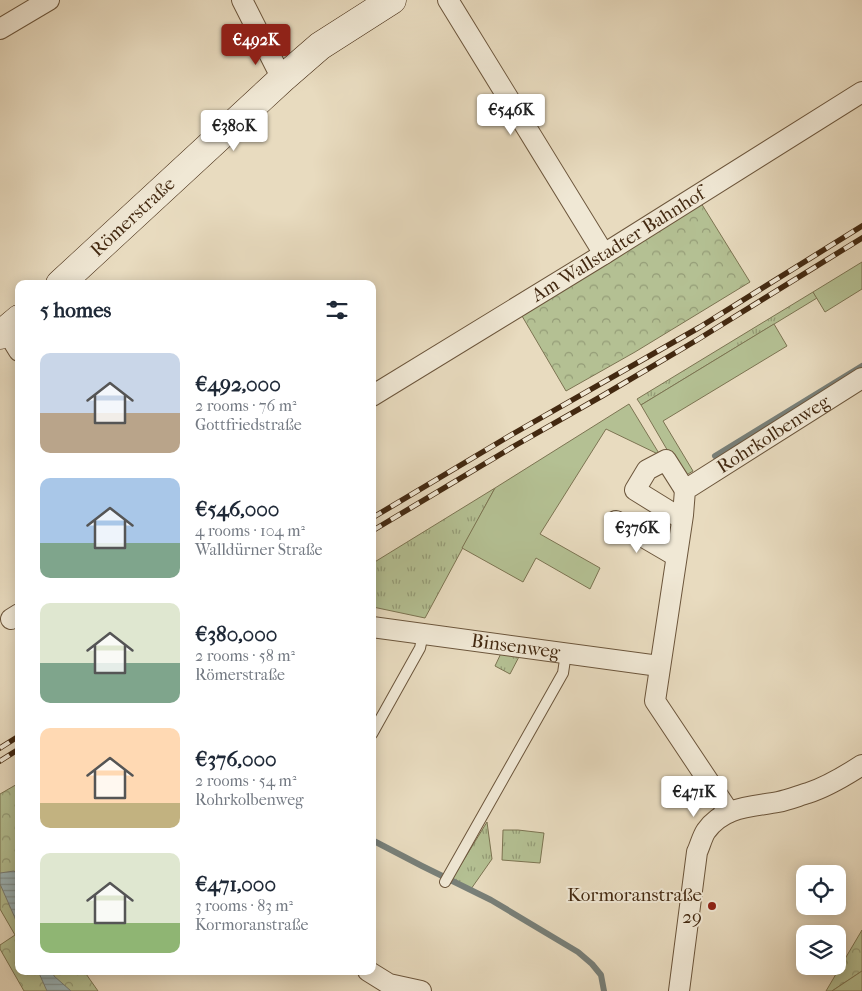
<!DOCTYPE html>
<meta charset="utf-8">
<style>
:root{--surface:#fff;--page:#f2f2f3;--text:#1f2937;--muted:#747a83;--accent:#8f2418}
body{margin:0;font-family:"IM FELL French Canon",serif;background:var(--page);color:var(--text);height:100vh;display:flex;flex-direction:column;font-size:19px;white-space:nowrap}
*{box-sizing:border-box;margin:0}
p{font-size:16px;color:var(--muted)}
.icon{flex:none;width:28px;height:28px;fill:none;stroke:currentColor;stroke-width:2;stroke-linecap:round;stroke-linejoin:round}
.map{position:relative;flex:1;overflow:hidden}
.panel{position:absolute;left:15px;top:280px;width:361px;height:695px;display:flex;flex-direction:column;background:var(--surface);border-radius:10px;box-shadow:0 2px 12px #0003}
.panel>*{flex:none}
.fabs{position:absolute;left:796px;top:865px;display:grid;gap:10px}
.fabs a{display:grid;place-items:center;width:50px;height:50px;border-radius:10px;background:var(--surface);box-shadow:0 2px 12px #0003;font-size:25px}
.price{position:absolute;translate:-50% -42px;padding:0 11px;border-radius:5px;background:#fff;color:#222;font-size:16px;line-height:32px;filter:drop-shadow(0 1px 2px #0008)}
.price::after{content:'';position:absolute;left:50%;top:30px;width:15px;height:11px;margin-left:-8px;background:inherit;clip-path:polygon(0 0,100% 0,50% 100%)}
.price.current{background:var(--accent);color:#fff}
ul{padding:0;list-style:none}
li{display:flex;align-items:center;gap:15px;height:125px;padding:0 25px}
li span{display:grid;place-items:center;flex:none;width:140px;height:100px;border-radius:10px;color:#555}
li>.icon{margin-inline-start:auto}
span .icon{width:60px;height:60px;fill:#fffc;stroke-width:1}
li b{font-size:21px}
h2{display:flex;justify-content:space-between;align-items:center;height:60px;padding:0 25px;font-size:21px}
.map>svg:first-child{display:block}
.grass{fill:url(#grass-tufts);stroke:#7c7452}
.park{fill:url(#park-crowns);stroke:#7c7452}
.garden{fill:#b4c093;stroke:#7c7452}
.water{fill:url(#water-rules);stroke:#787f78}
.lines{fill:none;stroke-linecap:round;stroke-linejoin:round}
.stream{stroke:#787f78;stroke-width:6}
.lane-casing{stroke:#6c563c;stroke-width:12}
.street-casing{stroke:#6c563c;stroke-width:22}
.secondary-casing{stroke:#432911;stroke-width:29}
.lane{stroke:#f0e8d5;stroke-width:10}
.street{stroke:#f0e8d5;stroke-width:20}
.secondary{stroke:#f0e8d5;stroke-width:28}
.rail-casing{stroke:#432911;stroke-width:5.5}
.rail{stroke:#f0e8d5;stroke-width:4;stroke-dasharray:11;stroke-linecap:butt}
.poi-dot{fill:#8f2418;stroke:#f0e8d5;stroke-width:2}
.labels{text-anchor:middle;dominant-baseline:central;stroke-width:4;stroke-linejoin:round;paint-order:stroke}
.street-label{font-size:19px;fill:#432911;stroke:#f0e8d5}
.poi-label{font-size:19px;fill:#432911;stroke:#f0e8d5;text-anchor:end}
</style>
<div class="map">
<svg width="862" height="991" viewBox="0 0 862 991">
<defs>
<pattern id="grass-tufts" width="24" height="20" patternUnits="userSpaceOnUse" patternTransform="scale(1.25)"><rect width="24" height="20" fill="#b4c093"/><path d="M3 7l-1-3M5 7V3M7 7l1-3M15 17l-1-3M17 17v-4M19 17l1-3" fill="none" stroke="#949c77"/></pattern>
<pattern id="park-crowns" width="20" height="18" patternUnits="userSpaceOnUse" patternTransform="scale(1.25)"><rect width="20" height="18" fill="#b4c093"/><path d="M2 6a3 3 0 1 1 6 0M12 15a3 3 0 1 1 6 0" fill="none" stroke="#949c77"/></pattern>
<pattern id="water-rules" width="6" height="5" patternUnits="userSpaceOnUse" patternTransform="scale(1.25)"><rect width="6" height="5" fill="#9cb8bd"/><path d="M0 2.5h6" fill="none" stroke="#819698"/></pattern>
</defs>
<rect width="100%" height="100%" fill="#e8dbbf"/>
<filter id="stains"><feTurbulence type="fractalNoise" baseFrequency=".004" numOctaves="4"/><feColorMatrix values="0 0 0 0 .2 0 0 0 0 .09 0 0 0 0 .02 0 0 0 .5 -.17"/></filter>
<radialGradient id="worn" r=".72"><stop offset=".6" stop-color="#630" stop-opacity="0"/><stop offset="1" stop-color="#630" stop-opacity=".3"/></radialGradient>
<!-- grass -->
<g class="grass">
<polygon points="813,292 817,298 641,405 637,399"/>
<polygon points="495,488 425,618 373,607 373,563"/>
<polygon points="503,649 522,651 510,674 495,666"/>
<polygon points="487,822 492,859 471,889 452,879"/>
<polygon points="503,830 518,830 544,833 540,863 502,860"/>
</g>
<!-- park -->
<g class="park">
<polygon points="701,203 750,282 635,352 566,391 522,316"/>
<polygon points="19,783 19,971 84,971 98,991 24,991 0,949 0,945 15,935 0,909 0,794"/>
<polygon points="862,930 862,971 832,991 826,991"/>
</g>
<!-- garden -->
<g class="garden">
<polygon points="862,262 862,289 825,312 813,292"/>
<polygon points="774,324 787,346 663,421 693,471 683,477 641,405"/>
<polygon points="629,404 660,455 606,429 540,534 600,568 590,589 536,558 523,582 462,548 495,488"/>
<polygon points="862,971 862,991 832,991"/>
</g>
<!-- water -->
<g class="water">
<polygon points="14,871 19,875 19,927 0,884 0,873"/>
<polygon points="38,971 53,971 54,976 71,991 47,991"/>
</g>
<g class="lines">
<!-- stream -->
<g class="stream">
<polyline points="715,456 862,366"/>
<polyline points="372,840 422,866 491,900 578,952 592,964 601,975 604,991"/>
</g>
<!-- lane casing -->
<g class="lane-casing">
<g id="lane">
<polyline points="372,734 420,648 423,634"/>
<polyline points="445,882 563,673 566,653"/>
</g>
</g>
<!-- street casing -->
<g class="street-casing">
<g id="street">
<polyline points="242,0 282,79"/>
<polyline points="448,0 604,254"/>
<polyline points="0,29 49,0"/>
<polyline points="6,330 19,351"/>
<path id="s1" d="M372,396L604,254L862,92"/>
<polyline points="682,519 635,490 647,470 666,460 685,490"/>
<polyline points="616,521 676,556"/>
<polyline points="11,619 19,614"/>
<path id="s2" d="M372,627L659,666"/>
<path id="s3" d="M729,812L655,701L683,515L685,490L862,378"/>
<polyline points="368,971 389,984 421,991"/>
<path d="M679,991L697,852C700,846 702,837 706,831C724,806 751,807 778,802C788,800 798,796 808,793C827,787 845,776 862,765"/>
</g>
</g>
<!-- secondary casing -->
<g class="secondary-casing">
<g id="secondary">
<path id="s4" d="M60,284L282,79L320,46L392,0"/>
<polyline points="0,335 19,319"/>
</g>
</g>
<!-- lane -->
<use href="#lane" class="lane"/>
<!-- street -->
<use href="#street" class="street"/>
<!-- secondary -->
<use href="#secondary" class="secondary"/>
<!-- rail casing -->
<g class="rail-casing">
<g id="rail">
<polyline points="372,518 511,435 700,327 862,226"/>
<polyline points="372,531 516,445 602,396 697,340 862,238"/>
<polyline points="0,748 19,736"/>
<polyline points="0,761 19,749"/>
</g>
</g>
<!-- rail -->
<use href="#rail" class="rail"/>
</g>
<!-- markers -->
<circle class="poi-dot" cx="712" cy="906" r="5"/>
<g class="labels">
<!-- street labels -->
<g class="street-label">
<text stroke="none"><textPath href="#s4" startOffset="99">Römerstraße</textPath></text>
<text stroke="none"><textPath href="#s1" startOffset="289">Am Wallstadter Bahnhof</textPath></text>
<text stroke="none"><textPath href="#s3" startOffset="451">Rohrkolbenweg</textPath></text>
<text stroke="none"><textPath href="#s2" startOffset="145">Binsenweg</textPath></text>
</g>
<!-- poi labels -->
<g class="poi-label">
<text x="702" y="895">Kormoranstraße<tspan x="702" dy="22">29</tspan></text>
</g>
</g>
<rect width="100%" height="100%" filter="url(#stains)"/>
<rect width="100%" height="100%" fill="url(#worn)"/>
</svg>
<div class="fabs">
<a><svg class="icon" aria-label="locate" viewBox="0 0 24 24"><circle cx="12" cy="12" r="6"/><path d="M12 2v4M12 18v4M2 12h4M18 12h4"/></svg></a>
<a><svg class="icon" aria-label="layers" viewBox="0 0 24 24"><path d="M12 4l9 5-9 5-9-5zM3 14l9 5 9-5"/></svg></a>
</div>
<b class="price current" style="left:256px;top:66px">€492K</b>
<b class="price" style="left:511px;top:136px">€546K</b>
<b class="price" style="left:234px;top:152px">€380K</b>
<b class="price" style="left:637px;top:554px">€376K</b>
<b class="price" style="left:694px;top:818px">€471K</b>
<section class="panel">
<h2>5 homes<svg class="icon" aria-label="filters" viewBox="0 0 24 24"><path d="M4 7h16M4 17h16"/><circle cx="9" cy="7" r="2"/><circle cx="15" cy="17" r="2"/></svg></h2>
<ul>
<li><span style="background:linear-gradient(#c9d6e8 60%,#b9a48a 0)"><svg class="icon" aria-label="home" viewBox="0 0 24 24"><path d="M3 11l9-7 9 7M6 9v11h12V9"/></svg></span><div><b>€492,000</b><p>2 rooms · 76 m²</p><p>Gottfriedstraße</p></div></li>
<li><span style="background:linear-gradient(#a9c7e8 65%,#7fa58c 0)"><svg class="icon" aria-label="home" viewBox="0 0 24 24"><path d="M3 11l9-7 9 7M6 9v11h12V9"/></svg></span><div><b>€546,000</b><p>4 rooms · 104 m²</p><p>Walldürner Straße</p></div></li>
<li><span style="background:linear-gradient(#dfe7d0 60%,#7fa58c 0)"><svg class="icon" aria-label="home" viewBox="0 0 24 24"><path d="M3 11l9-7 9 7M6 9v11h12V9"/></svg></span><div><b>€380,000</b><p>2 rooms · 58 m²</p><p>Römerstraße</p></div></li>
<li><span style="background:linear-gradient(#ffd9b3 75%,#c2b280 0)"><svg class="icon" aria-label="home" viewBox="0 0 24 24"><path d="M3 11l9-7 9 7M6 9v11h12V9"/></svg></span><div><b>€376,000</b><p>2 rooms · 54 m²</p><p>Rohrkolbenweg</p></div></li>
<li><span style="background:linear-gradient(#dfe7d0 70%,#8fb573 0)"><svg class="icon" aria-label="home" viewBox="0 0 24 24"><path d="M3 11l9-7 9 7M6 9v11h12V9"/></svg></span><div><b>€471,000</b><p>3 rooms · 83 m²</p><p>Kormoranstraße</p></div></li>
</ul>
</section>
</div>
